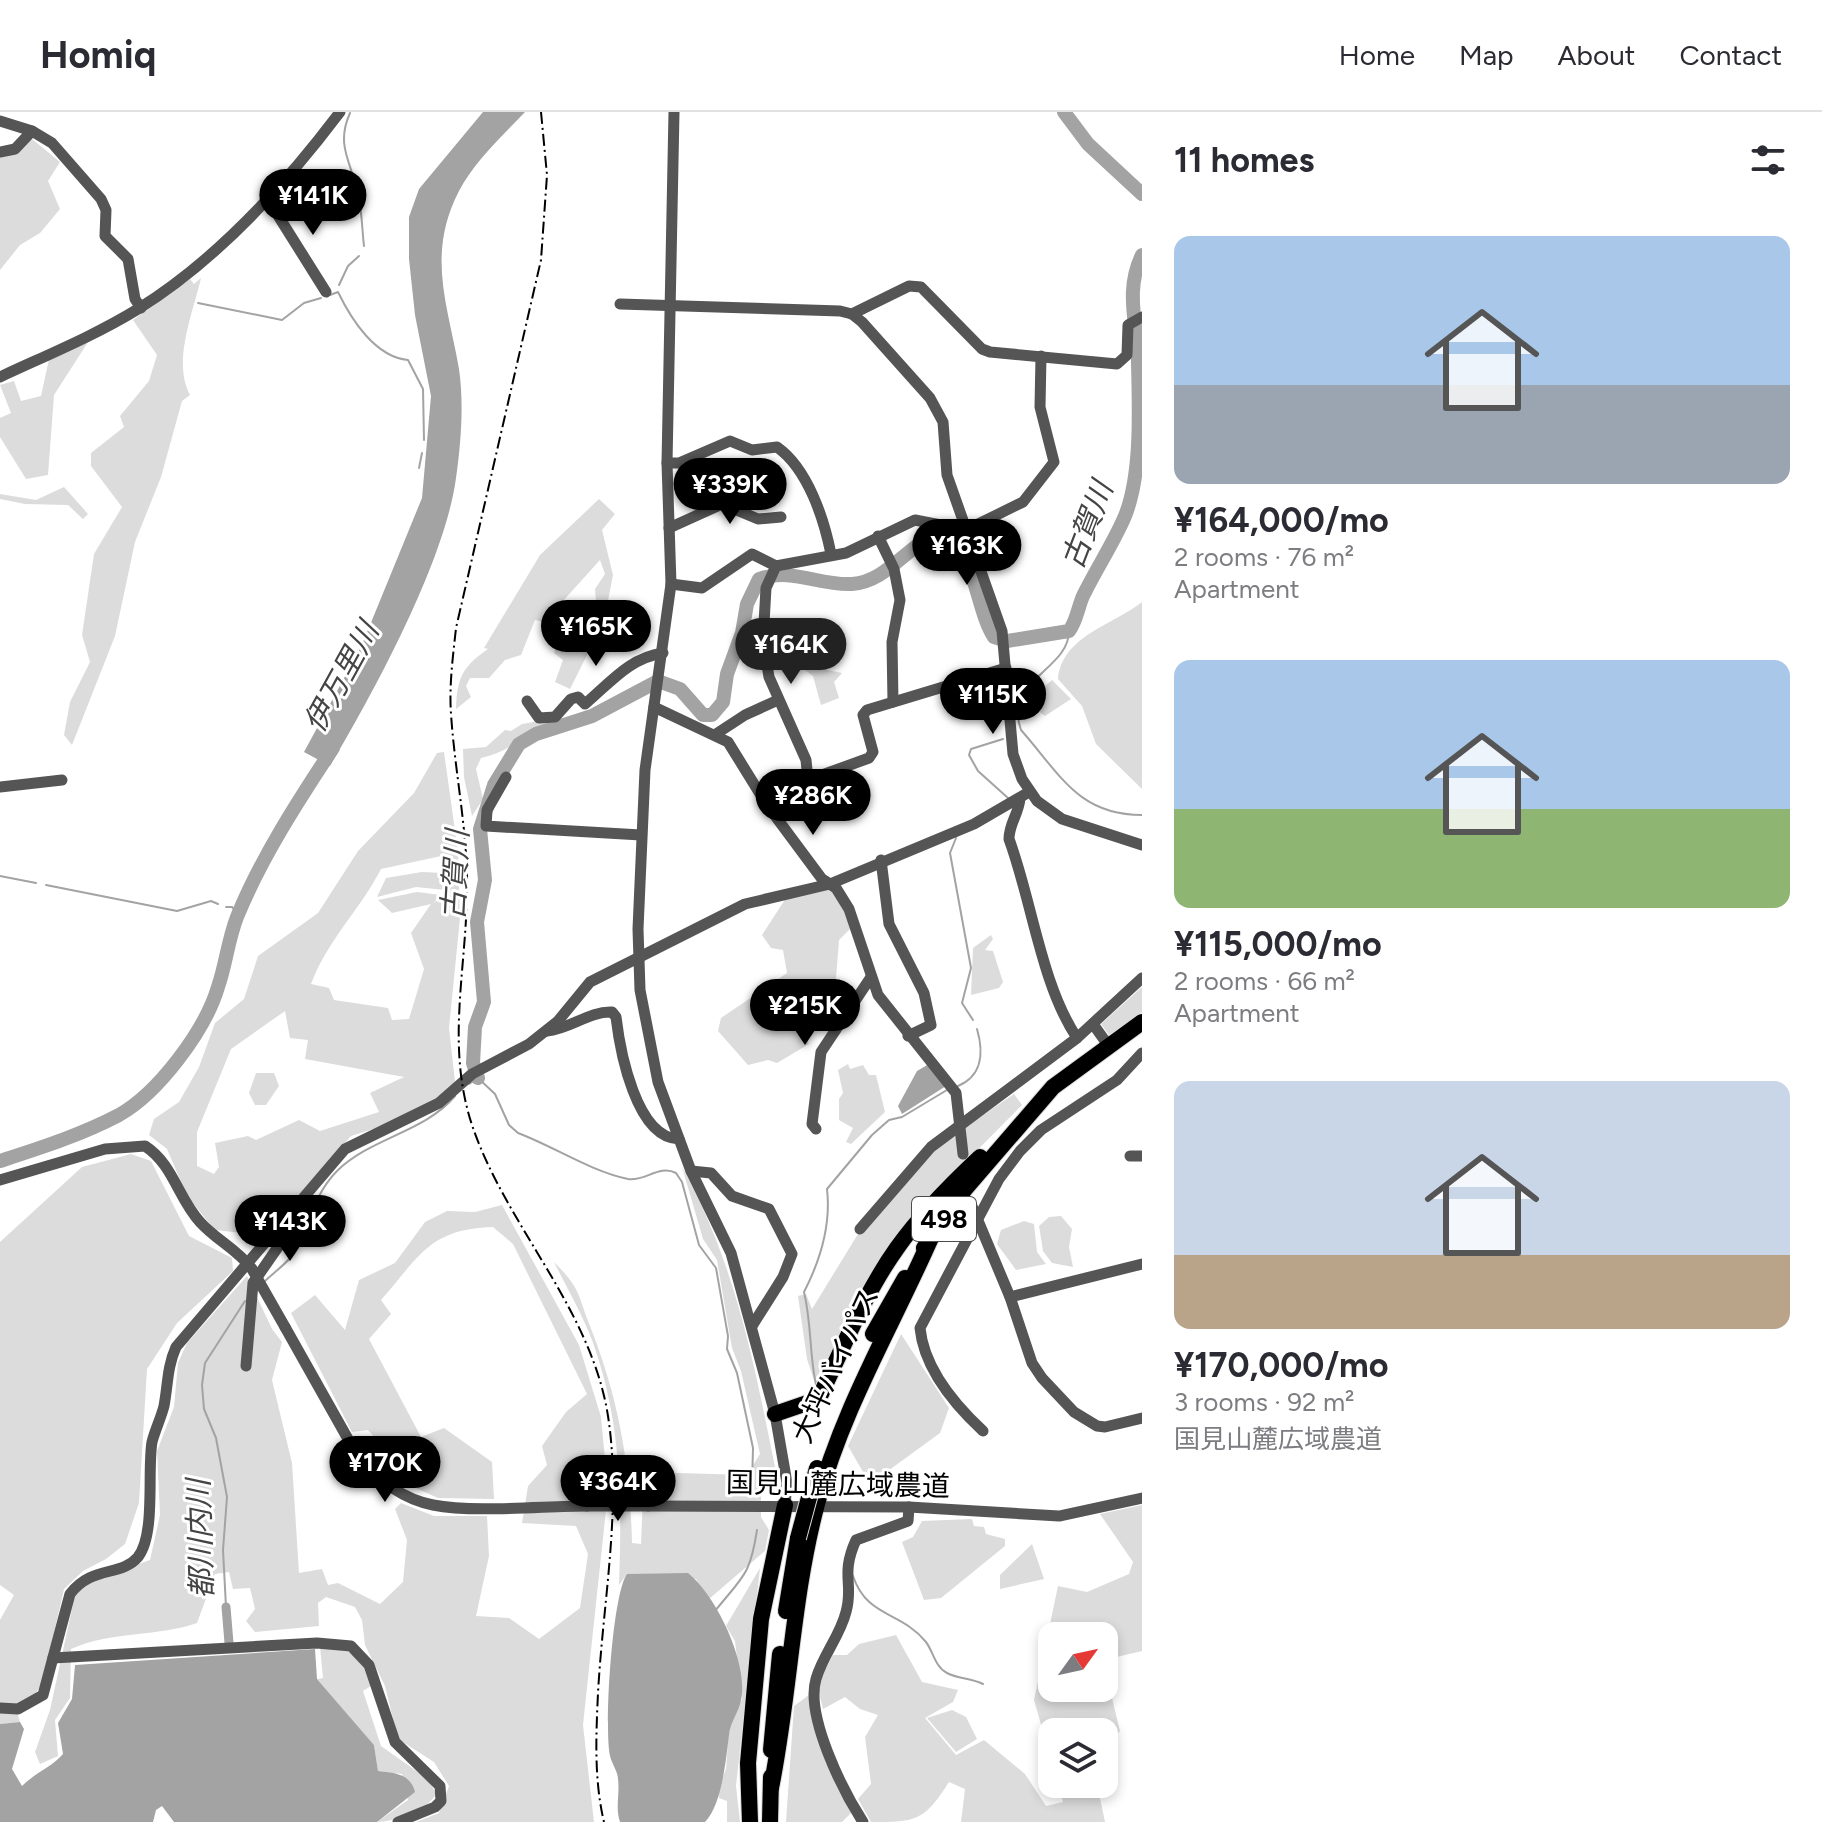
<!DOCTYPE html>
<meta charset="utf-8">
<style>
:root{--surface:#fff;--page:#f2f2f3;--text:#2b2b33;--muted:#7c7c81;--line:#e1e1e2;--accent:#000}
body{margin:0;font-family:Figtree,"Noto Sans JP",sans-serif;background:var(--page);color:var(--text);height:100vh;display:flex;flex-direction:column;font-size:30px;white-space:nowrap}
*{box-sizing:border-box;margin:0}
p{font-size:26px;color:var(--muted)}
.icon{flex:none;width:44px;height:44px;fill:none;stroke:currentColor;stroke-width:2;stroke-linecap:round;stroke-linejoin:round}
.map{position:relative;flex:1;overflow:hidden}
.panel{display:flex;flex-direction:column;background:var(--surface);width:680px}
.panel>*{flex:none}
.needle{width:52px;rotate:57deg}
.tools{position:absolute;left:1038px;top:1510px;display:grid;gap:16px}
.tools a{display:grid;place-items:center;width:80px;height:80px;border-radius:16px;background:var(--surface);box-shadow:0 4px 12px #0003;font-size:40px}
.price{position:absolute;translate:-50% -68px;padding:0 18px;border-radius:28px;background:var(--accent);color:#fff;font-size:26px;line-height:52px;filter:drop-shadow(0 2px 4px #0008)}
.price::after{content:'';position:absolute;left:50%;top:48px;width:24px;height:18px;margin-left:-12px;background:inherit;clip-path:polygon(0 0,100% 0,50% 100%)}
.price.current{background:#222;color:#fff}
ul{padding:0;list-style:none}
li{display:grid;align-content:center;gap:16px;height:424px;padding:0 32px}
li span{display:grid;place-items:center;height:248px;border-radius:16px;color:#555}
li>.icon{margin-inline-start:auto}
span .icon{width:144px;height:144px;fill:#fffc;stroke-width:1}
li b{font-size:34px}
h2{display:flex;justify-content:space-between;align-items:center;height:96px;padding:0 32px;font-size:34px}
header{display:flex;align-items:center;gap:48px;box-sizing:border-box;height:112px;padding:0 40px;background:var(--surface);border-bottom:2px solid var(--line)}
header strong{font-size:38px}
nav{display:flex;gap:44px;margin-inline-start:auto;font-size:28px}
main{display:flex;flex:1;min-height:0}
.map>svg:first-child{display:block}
.green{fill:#dcdcdc;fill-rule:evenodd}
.water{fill:#a3a3a3}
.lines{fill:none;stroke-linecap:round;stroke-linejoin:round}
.stream{stroke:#a3a3a3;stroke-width:2}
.canal{stroke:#a3a3a3;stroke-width:9}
.river{stroke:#a3a3a3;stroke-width:14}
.highway-casing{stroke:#dbdbdb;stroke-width:18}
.minor{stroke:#555;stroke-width:11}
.highway{stroke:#000;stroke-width:16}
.rail{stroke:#000;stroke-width:2;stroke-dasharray:12 4 2 4;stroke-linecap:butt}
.highway-bridge-casing{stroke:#dbdbdb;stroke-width:18;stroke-linecap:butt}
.minor-bridge{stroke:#555;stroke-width:11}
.highway-bridge{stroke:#000;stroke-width:16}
.labels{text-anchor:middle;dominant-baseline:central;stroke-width:6;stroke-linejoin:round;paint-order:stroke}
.shield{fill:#fff;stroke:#4c4c4c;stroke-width:2}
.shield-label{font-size:26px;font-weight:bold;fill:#000}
.street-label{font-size:28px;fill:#000;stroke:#fff}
.water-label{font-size:30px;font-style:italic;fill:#444;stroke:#fff}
</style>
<header>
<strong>Homiq</strong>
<nav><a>Home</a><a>Map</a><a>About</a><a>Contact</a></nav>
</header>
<main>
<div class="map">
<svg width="1142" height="1710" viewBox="0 0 1142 1710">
<rect width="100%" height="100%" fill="#fff"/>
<!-- green -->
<g class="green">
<polygon points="32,27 60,50 48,69 60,97 40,121 20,133 0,158 0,42"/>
<path d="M201,166C193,201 172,250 190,283L182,289L161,365L135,430L115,524L72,633L64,623L70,590L90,550L82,523L94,442L122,395L91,354V341L124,315L120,304L149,269L157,243L133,208L190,167L194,172Z"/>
<polygon points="88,230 54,283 48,363 26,367 0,325 0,306 11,301 0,273 14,269 21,289 41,284 49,247"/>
<polygon points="64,375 88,402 83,407 68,393 25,392 0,387 0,382 36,388"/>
<path d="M599,387L615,402L602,418L613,463L604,509L570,577L555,570L563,548L554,541L558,529L566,530L587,508L585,495L596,489L595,477L605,462L600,448L544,510L535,508L521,543L505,548L489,566H470L466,574L471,585L456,597C457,566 462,555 488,537L484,536L540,443Z"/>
<path d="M1142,490V677L1096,632L1082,594L1058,567C1062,524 1113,513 1142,490Z"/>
<polygon points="767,543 802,545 818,556 842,561 834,570 839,586 821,593 813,564 796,551 770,559"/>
<polygon points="1052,568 1071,587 1045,604 1031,593 1031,586"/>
<path d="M557,606L553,615C526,622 507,641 481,646L476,657L483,687L472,704L464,665L463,637L486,635L505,618L511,619L522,612Z"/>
<path d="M444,640L458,740L460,806L449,916L455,970L435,988L392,1011L351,1024L295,1088C273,1088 256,1104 242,1121L215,1118L187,1084L167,1037L149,1023L154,1007L179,990L199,955L215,911L244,887L258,844L318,801L358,739L414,681L437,641ZM446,743L450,780L433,791L441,783L417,780L378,788L392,801L431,792L411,821L424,857L409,907L392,908L388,896L334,888L329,876L311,872C328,827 360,798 381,757ZM285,899L290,926L308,928L305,947L404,965L370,981L379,1000L320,1019L299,1008L256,1028L248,1024L215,1031L219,1055L214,1062L197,1054V1020L231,937Z"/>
<polygon points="422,760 444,761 445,778 416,775 377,785 386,766"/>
<polygon points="831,777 844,794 850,817 839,828 835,880 825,900 818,901 815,888 796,907 809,932 777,951 768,948 748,953 718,919 721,906 787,861 783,838 771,836 762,823 786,786"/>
<polygon points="991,823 993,827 985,838 993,839 1003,870 999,876 971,883 973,836"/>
<polygon points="1142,875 1142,900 1109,923 1101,912"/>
<polygon points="848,952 850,957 863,953 869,963 876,963 885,1000 851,1032 846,1030 853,1016 839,1008 839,987 843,981 838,958"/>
<polygon points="256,961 274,961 279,974 266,993 255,993 249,981"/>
<polygon points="1014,982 1022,993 936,1080 817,1277 807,1247 798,1184 806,1182 812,1197 858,1122 938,1034"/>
<polygon points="131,1042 151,1049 189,1124 232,1146 233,1159 177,1211 147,1257 139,1391 125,1432 106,1447 83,1459 64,1477 43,1570 32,1587 16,1597 20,1610 0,1612 0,1508 14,1483 0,1473 0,1130 82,1055"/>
<path d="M682,1055C736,1153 754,1251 776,1360L761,1383V1405L769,1418L765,1439L709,1487L696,1467L627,1462L619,1473C622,1387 622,1311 592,1228C582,1202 567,1176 554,1150C581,1177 577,1181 590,1214C619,1288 630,1351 632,1431L641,1432L644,1360L747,1363L760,1342L741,1259L732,1236L717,1148L703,1127Z"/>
<path d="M502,1093L579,1233L601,1305L608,1379L583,1613L594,1710H416L439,1701L449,1674L434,1650L398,1627L385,1574L365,1533L362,1508L355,1495L326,1485L318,1491L319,1514L255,1520L246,1509L255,1497L250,1476L233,1477L229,1460L215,1462L197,1511C157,1525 111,1519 71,1537L70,1586L55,1608L58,1644L40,1652L35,1640L50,1598L75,1483L91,1469L150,1448L160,1403L157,1339L174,1295L178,1251L187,1231L247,1164L272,1217L282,1230L272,1268L292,1351L299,1461L322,1457L328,1473L338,1471L380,1492L403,1470L407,1428L395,1397L401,1391L434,1404H487L489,1444L476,1504L509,1506L539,1527L580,1496L588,1442L576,1414L522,1411L528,1374L547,1353L542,1334L566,1300L587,1282L513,1132L493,1115C429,1117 420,1144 381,1188L391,1202L369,1227L421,1325L444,1316L492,1350L494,1387L438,1386L389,1364L396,1349L368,1318L352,1320L291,1201L315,1183L345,1218L359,1168L395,1151L425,1110L447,1099L475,1100Z"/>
<polygon points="1061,1104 1072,1117 1069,1135 1073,1155 1052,1151 1043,1139 1039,1114 1049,1105"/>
<polygon points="1024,1109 1034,1112 1037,1140 1046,1152 1016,1158 997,1132 1001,1118"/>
<polygon points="901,1222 949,1296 940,1321 870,1372 848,1334"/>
<polygon points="1142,1393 1142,1539 1104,1548 1104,1524 1052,1524 1052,1576 1104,1576 1104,1553 1120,1619 1104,1638 1104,1620 1052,1620 1052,1651 1034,1588 1058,1474 1087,1480 1129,1462 1133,1450 1100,1402"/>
<polygon points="972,1407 974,1414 984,1415 986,1422 1005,1427 1005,1434 941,1486 924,1488 902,1430 913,1425 922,1409"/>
<polygon points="1032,1432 1044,1467 1000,1477 1000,1463"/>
<polygon points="760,1456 736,1674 740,1710 727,1710 727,1689 719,1686 718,1677 726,1657 729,1617 742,1587 735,1529 726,1514"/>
<path d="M896,1523L922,1570L958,1578L953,1590L925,1606L956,1643L984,1628L1025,1662L1046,1694L1063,1690L1058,1672H1097L1105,1710H961L965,1677L949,1670C924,1709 917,1710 871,1710L858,1687L871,1672L865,1625L878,1603L860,1597L845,1585L823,1597L817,1573L833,1543H847L859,1532Z"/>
<path d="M320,1535H346L362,1549L371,1574L363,1579L381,1634L429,1668L436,1682C428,1698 394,1710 377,1710L408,1688L402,1662L378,1659L374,1633L317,1567L323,1566Z"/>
<polygon points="809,1583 852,1700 842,1710 786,1710 794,1594"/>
<polygon points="952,1598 966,1605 977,1627 956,1640 927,1606"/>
</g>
<!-- water -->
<g class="water">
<path d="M483,0H525C502,24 474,50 459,79C426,143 448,193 459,257C464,292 461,331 456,366C445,449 374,580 330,654L304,640L361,535L422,386L431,284L415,203L409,147V105L419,77Z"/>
<polygon points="929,952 946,974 902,1002 898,994 917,959"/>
<path d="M688,1461C716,1483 749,1552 741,1588C739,1600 730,1610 729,1623C726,1647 722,1693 705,1710H620C615,1695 620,1683 618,1667C618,1660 612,1652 610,1644C604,1617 612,1483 627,1462Z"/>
<path d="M315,1537L317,1567L374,1633L378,1659C394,1661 410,1661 415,1680L377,1710H174L162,1694L156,1698L153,1710H0V1612L20,1610L24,1617L12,1657L22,1674C35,1661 53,1654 63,1642L58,1611L72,1587L75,1553Z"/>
</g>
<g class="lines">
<!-- stream -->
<g class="stream">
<path d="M350,1C335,34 352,51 358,82C362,99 362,117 364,134"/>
<polyline points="339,173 348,154 359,144"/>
<path d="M330,183L338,180C351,207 375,245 408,248L423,277L424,328"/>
<polyline points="198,191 282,208 304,191 321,186"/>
<polyline points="419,356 422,341"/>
<path d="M1069,519C1069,558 1003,568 1021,618C1060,662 1078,703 1142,703"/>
<polyline points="1003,627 971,637 969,643 978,659 1008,686"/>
<polyline points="956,726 950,741 971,856 962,891 973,908"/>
<polyline points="0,764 36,771"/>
<polyline points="46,773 177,799 211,789 218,792"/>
<polyline points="226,795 232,795 238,802"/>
<path d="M469,972L478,966L495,982L509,1013L518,1021C555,1035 590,1059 628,1067C645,1070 659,1052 676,1061L682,1070L699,1133L716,1156L728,1224L727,1237L737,1261L753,1336L752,1373"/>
<path d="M958,974C982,964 984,941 977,917"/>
<path d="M264,1170C274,1160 292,1148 298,1135C309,1109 316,1080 337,1059C370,1026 425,1020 455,984"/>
<path d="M816,1273C809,1240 812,1214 804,1180C820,1149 831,1112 827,1077L872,1023L889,1008L902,1005L947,978"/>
<path d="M853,1464C867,1506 901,1499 926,1530C933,1539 935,1555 947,1561C958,1567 971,1566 983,1572"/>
<polyline points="226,1495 223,1438 227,1385 216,1326 204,1297 202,1273 205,1251 245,1189"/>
<path d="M715,1499C743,1464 750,1464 757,1418"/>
</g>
<!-- canal -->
<polyline class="canal" points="226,1495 229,1531"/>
<!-- river -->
<g class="river">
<polyline points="1064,0 1088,32 1142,82"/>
<path d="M478,966L473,951L475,915L484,890L477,810L485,768L480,717L494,673L519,632L536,622L592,604L658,569L680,577L703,603H712L723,590L727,562L742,521L747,492L759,467C792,455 819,474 852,472C887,470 907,433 938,422C974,426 975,497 994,525L1007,529L1069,519C1078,507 1078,492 1085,480C1098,454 1114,430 1125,404C1142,362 1139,296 1138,251C1138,213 1124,180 1142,143"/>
<path d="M0,1049C40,1036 81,1023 119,1003C158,981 205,919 218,875C226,852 228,828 237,805C261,746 298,689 333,636"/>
</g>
<!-- highway casing -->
<g class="highway-casing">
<g id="highway">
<polyline points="924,1136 965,1077 1053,975 1142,910"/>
<polyline points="873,1222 905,1166"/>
<path d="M775,1302L810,1290L821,1282C844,1233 865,1181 897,1136C921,1102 950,1073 980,1045"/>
<polyline points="786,1499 798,1426"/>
<polyline points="771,1638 780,1542"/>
<path d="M771,1676C790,1582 792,1485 817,1392C842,1298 891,1216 930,1128"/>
<polyline points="750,1710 748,1651 761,1507 785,1393"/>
<polyline points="770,1710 771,1665"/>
</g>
</g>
<!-- minor -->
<g class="minor">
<polyline points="674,0 667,351 671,472 645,658 638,817 640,878 658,970 691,1059 731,1141 775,1302 787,1371 785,1393"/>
<polyline points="0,9 32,19 52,31 101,87 106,98 105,124 128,147 135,187 141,196"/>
<polyline points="0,40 15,37 32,19"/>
<polyline points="267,86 326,180"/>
<polyline points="620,192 840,199 852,202 862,210 930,286 943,310 947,363 1002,519 1013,642 1022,667 1037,689 1062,707 1142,733"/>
<polyline points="852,202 909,174 921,175 982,237 990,240 1117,252 1127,243 1128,213 1142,205"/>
<path d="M0,265C47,243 94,224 138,197C217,148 285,73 340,0"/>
<path d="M667,351H679L730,329L752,338L777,335C808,357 824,407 831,442"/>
<polyline points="669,416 722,392 758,407 781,405"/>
<polyline points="878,424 894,457 900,488 892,530 893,590"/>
<polyline points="776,454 766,476 763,529 769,565 806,648 808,668"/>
<polyline points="671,472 702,476 752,442 776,454 846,441 915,408 966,418 1023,390 1054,350 1040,295 1041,244"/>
<path d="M527,589L539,606L555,605L571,587L578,585L585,592C610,571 629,546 663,541"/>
<polyline points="654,595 728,630 767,693 822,767 836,776 849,797 878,883 956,981 963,1042"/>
<polyline points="716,622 745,603 778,588"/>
<polyline points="506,665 487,698 486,714 641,723"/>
<polyline points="0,675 62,668"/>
<path d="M1020,686C1019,702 1009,711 1009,727C1032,789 1041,872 1077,926"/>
<polyline points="773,702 808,668 869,646 873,640 863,603 867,598 1006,556"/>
<polyline points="881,748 889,812 924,881 931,913 908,924"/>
<polyline points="1093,912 1108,933"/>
<path d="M547,919C570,917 589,899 612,900L616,905C620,939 636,1026 679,1027"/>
<polyline points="816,1017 812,1012 821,940 871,865"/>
<polyline points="1130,1044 1142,1044"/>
<polyline points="691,1059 711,1061 732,1084 769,1097 792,1142 783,1165 752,1214"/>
<path d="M0,1068L105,1037L145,1034C173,1052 178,1086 200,1110C216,1128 237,1137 252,1157"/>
<polyline points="971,1092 1010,1185 1032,1251 1042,1266 1074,1300 1097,1314 1105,1315 1142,1306"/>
<polyline points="860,1117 931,1035 1077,926 1142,866"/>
<polyline points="1010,1185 1142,1152"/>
<path d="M285,1215L357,1343C376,1366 402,1387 433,1393C473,1401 544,1394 587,1394"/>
<polyline points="246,1254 253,1171 278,1135 275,1121"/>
<path d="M983,1319C955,1293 924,1257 920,1216L999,1067L1020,1039L1041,1018L1117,968L1142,941"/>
<polyline points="648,1394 909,1395 1059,1404 1142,1386"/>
<polyline points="53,1546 317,1531 351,1534 369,1553 395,1630 440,1674 441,1689 435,1695 398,1710"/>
<path d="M0,1596L18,1597L43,1583L70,1482C92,1453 121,1465 138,1445C156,1422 147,1359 152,1330C155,1318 161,1306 164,1294C168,1273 167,1255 176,1235L345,1037L439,991L472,962L529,932L558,909L590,870L745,792L830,772L974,712L1029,680"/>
<path d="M863,1710C843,1679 805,1604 816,1567C823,1543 840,1524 846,1500C854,1472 840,1463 856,1428L908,1409L909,1395"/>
</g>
<!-- highway -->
<use href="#highway" class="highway"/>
<!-- rail -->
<path class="rail" d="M541,0L547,63L541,148L456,516C453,544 449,573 451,602C455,662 468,720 467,780C466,860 446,934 472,1013C506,1114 591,1196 608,1304C622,1395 603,1489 598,1581C596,1624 594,1668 604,1710"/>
<!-- highway-bridge casing -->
<g class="highway-bridge-casing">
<polyline id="highway-bridge" points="798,1426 817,1356"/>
</g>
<!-- minor-bridge -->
<g class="minor-bridge">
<polyline points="252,1157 285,1215"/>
<polyline points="587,1394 648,1394"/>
</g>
<!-- highway-bridge -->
<use href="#highway-bridge" class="highway-bridge"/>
</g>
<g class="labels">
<!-- shield labels -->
<rect class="shield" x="912" y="1085" width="64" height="44" rx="6"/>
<g class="shield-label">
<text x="944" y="1107">498</text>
</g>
<!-- street labels -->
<g class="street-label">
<text transform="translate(835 1253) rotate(-65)">大坪バイパス</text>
<text transform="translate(838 1372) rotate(1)">国見山麓広域農道</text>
</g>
<!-- water labels -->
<g class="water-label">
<text transform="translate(1087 413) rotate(-69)">古賀川</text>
<text transform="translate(341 565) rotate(-61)">伊万里川</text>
<text transform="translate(455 763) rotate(-87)">古賀川</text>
<text transform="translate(200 1427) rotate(-92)">都川内川</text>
</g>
</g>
</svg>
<div class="tools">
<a><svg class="needle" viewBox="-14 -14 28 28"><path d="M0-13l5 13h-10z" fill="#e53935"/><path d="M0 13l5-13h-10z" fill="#7c7c81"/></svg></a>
<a><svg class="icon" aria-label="layers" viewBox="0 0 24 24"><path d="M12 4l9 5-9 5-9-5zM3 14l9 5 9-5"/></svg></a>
</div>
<b class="price" style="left:313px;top:125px">¥141K</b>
<b class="price" style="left:730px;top:414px">¥339K</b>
<b class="price" style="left:967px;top:475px">¥163K</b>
<b class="price" style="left:596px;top:556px">¥165K</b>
<b class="price current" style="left:791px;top:574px">¥164K</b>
<b class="price" style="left:993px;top:624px">¥115K</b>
<b class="price" style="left:813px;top:725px">¥286K</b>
<b class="price" style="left:805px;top:935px">¥215K</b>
<b class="price" style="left:290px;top:1151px">¥143K</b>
<b class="price" style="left:385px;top:1392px">¥170K</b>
<b class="price" style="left:618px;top:1411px">¥364K</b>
</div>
<section class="panel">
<h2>11 homes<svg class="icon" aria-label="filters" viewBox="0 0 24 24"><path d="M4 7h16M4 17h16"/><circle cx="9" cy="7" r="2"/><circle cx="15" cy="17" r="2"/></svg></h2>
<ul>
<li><span style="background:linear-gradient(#a9c7e8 60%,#9aa5b1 0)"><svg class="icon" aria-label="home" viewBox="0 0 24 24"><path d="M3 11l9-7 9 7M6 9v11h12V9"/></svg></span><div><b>¥164,000/mo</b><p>2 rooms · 76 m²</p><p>Apartment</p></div></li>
<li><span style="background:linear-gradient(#a9c7e8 60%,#8fb573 0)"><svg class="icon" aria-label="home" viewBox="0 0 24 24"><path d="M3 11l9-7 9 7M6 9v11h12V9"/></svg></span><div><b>¥115,000/mo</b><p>2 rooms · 66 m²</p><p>Apartment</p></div></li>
<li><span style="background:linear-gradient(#c9d6e8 70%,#b9a48a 0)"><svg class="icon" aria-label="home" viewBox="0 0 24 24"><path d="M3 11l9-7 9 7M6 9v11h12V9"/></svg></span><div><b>¥170,000/mo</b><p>3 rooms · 92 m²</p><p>国見山麓広域農道</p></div></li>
</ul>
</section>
</main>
